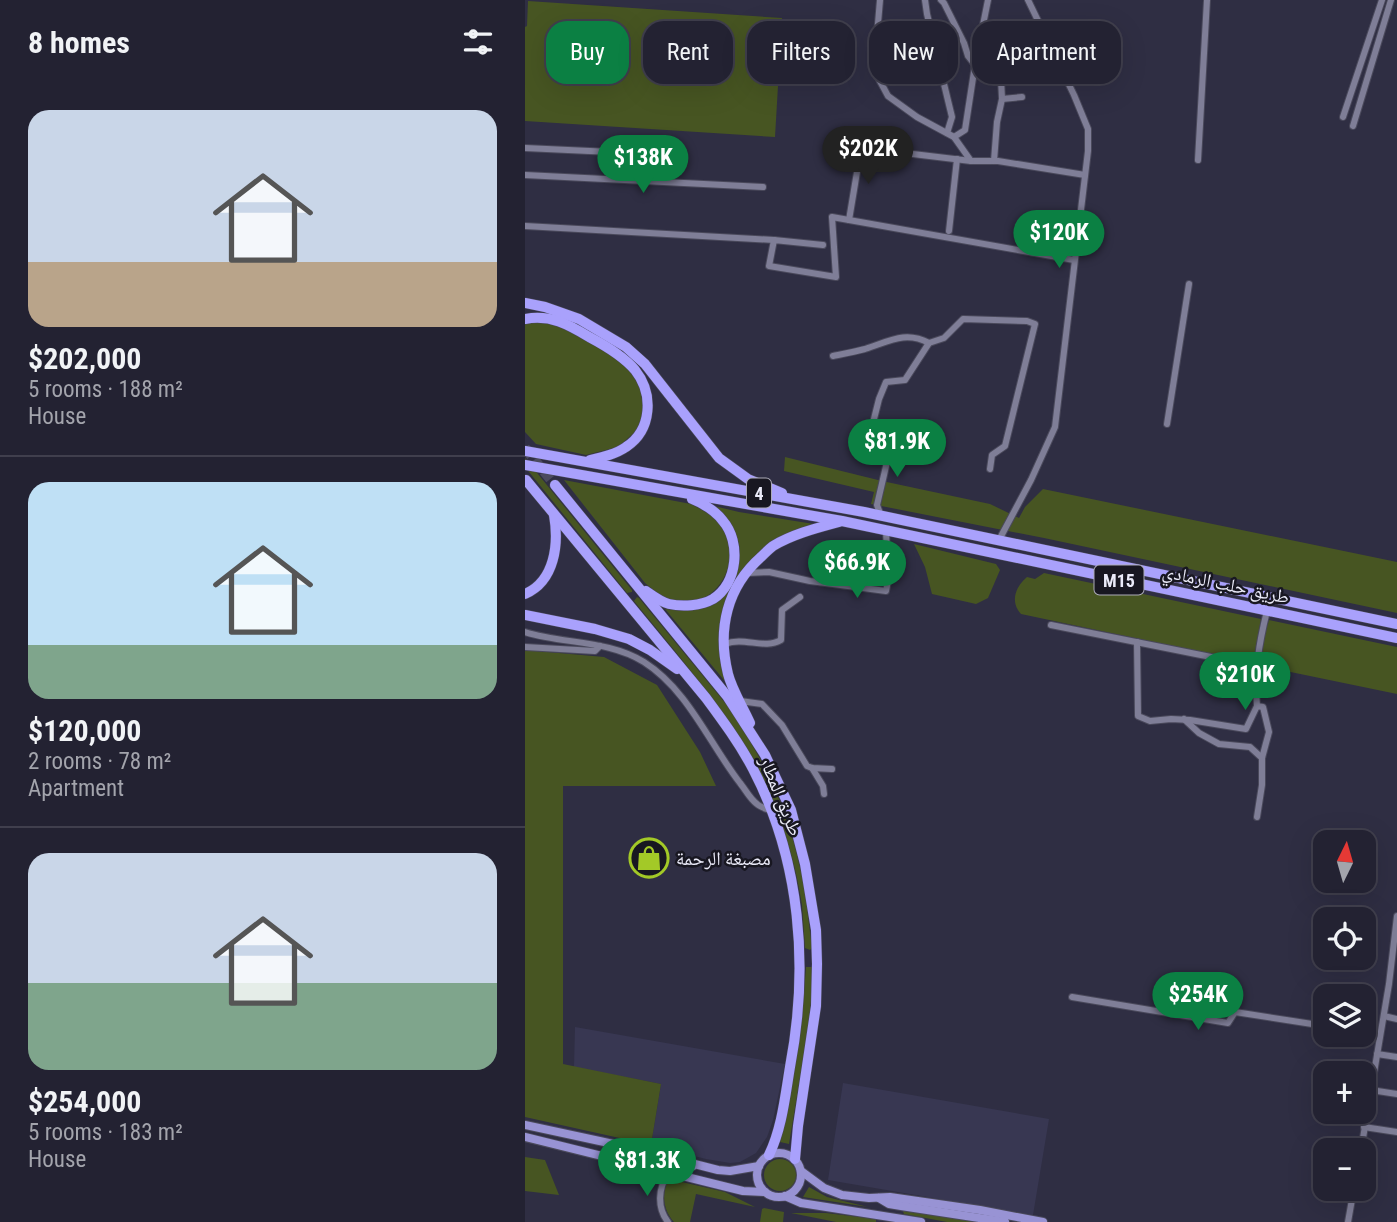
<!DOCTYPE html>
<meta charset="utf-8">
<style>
:root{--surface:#232232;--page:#2f2f3e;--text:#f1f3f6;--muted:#a3a4ac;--line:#403f4d;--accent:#0b8043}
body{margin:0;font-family:"Roboto Condensed","Noto Naskh Arabic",sans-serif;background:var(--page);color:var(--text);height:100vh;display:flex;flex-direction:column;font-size:26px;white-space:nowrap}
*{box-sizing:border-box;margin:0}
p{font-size:23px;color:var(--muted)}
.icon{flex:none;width:38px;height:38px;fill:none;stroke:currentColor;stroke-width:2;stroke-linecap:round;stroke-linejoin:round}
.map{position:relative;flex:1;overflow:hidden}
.panel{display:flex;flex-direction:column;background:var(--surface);width:525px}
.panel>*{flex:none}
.guide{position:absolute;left:21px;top:21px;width:665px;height:63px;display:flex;gap:14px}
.needle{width:46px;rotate:5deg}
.controls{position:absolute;left:788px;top:830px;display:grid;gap:14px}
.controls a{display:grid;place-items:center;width:63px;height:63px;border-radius:14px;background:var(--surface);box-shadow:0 7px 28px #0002,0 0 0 2px var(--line);font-size:35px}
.price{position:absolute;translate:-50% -60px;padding:0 16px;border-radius:24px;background:var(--accent);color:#fff;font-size:23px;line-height:46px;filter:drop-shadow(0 2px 4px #0008)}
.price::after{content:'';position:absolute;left:50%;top:42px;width:21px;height:16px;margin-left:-10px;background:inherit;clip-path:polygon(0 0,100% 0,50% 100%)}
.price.selected{background:#222;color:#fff}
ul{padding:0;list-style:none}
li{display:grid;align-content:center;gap:14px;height:371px;padding:0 28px}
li+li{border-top:2px solid var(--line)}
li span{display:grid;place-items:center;height:217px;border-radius:21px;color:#555}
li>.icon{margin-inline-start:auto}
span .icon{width:126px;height:126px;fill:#fffc;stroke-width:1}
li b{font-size:30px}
h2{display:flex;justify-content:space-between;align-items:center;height:84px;padding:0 28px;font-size:30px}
.pill{padding:0 24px;border-radius:21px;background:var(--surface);box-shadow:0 7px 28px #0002,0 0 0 2px var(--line);font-size:24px;line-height:63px}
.pill.selected{background:var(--accent);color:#fff}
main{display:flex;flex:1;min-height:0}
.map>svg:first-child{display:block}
.built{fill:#383752}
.green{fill:#475522}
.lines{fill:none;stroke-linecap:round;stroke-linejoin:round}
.highway-tunnel{stroke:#4b4a5e;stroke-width:10;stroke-dasharray:10 5;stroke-linecap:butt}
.minor-casing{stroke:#4a495b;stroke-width:8}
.major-casing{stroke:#4a495b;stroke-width:10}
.highway-casing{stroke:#4a495b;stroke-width:11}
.minor{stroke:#7f7e97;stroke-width:6}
.major{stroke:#9893d4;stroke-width:8}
.highway{stroke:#a9a1fc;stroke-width:10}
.labels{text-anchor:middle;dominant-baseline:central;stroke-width:5;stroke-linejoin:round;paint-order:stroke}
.shield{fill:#181721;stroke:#acabb8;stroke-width:2}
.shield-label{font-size:18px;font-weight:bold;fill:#ebebf9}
.street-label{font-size:19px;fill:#ebebf9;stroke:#181721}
.poi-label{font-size:19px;fill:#ebebf9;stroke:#181721;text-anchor:start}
</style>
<main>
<section class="panel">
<h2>8 homes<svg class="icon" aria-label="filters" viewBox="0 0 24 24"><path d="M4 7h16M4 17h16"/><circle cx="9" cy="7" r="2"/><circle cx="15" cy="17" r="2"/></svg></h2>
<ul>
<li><span style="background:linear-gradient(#c9d6e8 70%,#b9a48a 0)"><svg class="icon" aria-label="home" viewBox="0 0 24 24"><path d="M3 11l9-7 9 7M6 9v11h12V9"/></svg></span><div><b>$202,000</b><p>5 rooms · 188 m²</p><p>House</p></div></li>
<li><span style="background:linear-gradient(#bfe0f5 75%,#7fa58c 0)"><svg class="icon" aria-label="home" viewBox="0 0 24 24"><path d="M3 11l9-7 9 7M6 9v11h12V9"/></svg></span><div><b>$120,000</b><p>2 rooms · 78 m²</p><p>Apartment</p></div></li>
<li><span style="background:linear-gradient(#c9d6e8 60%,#7fa58c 0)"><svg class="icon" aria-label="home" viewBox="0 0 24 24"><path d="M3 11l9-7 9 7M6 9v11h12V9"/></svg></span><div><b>$254,000</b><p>5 rooms · 183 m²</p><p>House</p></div></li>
</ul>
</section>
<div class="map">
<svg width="872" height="1222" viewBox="0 0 872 1222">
<rect width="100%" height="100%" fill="#2f2e43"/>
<!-- built -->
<g class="built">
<polygon points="50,1027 260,1064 248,1120 242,1137 231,1153 215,1162 205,1163 181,1159 126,1145 136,1084 49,1067"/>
<polygon points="318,1083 524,1119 508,1215 303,1180"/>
</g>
<!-- green -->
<g class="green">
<polygon points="3,1 257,18 250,137 0,121 0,27 2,26"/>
<polygon points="7,322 24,323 36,326 56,337 93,359 107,373 115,386 119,413 112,430 93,447 61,455 11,444 0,432 0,324"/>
<polygon points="260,457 357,481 465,504 494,518 500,507 518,489 872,562 872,613 519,538 346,504 349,492 259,471"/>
<polygon points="0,458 107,590 107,592 102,593 0,467"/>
<path d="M39,480L166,504C175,509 186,514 193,522C224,558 190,617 143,599C135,596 127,589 120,583Z"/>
<path d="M189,506L214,512L295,525L255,538L201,604L203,685L140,609C155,611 174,612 188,604C194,600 197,592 201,587C204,583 209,578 211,573C222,546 209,524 189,506Z"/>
<polygon points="389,544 471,564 475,570 463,598 451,604 407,594 400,567"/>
<path d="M519,573L736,619L728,663L496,614C485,602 490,587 502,577L510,579Z"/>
<path d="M112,597L114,598L210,715L243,773L259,811L269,843L279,884L287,948L285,950L280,948C279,934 278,919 277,905C271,864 256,815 238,778C204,713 155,658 109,601Z"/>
<polygon points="744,620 872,647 872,694 732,665 734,651"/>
<polygon points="0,650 79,657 132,685 175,752 191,786 38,786 38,1064 136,1084 126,1145 0,1117"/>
<path d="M281,967H288L286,1001L283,1029L264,1144L255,1142C269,1085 277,1026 281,967Z"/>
<polygon points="0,1157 20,1160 34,1195 0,1191"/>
<circle cx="255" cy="1175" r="16"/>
<path d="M144,1179L200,1192L230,1207L171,1194L165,1222H149C138,1210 136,1193 144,1179Z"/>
<polygon points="284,1187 302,1197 343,1207 278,1197"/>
<polygon points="239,1208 259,1212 258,1222 235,1222 237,1209"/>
<polygon points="377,1209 466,1222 422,1222 379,1214"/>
<polygon points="266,1213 301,1213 351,1219 351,1222 311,1222"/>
</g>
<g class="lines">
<!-- highway-tunnel -->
<polyline class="highway-tunnel" points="0,448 30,485"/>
<!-- minor casing -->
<g class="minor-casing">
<g id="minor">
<polyline points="355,0 349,70 363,96 392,117 429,137 446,161 473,161 560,175"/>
<polyline points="400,0 402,14 427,117 422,133"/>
<polyline points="416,0 419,3 439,43 443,56 450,65 476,79 477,99 497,97"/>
<polyline points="818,117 857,0"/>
<polyline points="828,126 866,0"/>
<polyline points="429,137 440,130 450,65 463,0"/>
<polyline points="313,145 446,161"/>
<polyline points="0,148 129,154"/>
<polyline points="673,160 682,0"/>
<polyline points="469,161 472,122 477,99"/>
<polyline points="0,175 238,187"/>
<polyline points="324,220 336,148"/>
<polyline points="0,226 249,240"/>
<polyline points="424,231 432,159"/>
<polyline points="298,245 249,240 244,266 311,277 307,217 549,260"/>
<path d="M308,356C318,354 329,352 340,349C363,342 380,330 404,343"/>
<polyline points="642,424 664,284"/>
<polyline points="345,435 354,399 361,382 380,380 404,343 419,338 438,319 502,321 510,324 480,446 467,455 465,469"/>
<polyline points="356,516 352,505 362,462 391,449"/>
<polyline points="474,540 506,480 530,427 563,151 563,129 549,95 503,0"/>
<polyline points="222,573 244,572 285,581 361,591 363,581 361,530"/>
<polyline points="295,582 304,573 313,571"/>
<polyline points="526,625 731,666"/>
<path d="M0,632C38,644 84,640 119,662C163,690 184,743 215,783C220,789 225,799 232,804C235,807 242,809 246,811"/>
<polyline points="612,642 613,716 625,721 646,719 665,720 721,729 732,706"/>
<path d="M200,644C219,636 239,650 256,640L257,610L275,597"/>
<polyline points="0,647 70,651 75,646"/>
<polyline points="215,701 237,704 257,725 282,766 287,768 307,769"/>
<polyline points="659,719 674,733 694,744 725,747 737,758"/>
<polyline points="287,768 298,786 299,794"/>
<path d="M732,817L737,785V758L744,732L738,707L732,706C729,673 734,643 742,611"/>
<polyline points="547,997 703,1023 710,1012 800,1026"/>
<polyline points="859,1016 872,1019"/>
<polyline points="838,1032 855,1035"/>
<polyline points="852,1054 872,1057"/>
<polyline points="846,1090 872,1094"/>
<polyline points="839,1127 872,1132"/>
<polyline points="836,1150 864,984 872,916"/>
<path d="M143,1222C132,1208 133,1188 143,1174"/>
<polyline points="823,1222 829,1188"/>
</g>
</g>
<!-- major casing -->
<g class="major-casing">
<g id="major">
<polyline points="0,1125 107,1148 193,1170 205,1171 234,1166"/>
<polyline points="0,1137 218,1191 240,1192"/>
<circle cx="254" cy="1175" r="22"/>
<polyline points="276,1171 299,1188 317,1195 344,1198 365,1197 455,1210 518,1222"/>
<polyline points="143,1174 153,1168 168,1166"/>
<polyline points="260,1196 276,1203 396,1222"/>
<polyline points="354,1198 364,1204 376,1206 480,1222"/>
</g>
</g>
<!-- highway casing -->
<g class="highway-casing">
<g id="highway">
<polyline points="0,303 20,307 54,319 101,347 120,364 194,458 223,479 257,493"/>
<path d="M0,319C26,314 44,325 66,338C81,346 99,357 110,370C129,394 127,430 101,447C91,454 78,457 65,460"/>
<polyline points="0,451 339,512 872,624"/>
<polyline points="0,465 317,521 872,638"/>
<path d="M1,480L181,698C198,721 215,744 228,769C276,861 284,967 265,1067C260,1097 257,1128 244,1155"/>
<polyline points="30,485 202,696 240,755 266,810 280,864 291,930 292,964 291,1006 273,1126 270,1159"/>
<path d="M121,591C128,596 136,602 144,604C157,607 176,606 188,599C213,583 216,542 198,521C190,510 179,504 167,499"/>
<path d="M0,594C30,581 34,544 29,515"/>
<polyline points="0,615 70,629 104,639 125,650 152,669"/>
<path d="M225,723C218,707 207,690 203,674C192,629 202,587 236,557C240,553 244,549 248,546C268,534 292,528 314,522"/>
</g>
</g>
<!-- minor -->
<use href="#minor" class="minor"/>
<!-- major -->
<use href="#major" class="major"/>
<!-- highway -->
<use href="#highway" class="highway"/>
</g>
<!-- icons -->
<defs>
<g id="shop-ring" transform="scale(2.0125)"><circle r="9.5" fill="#181721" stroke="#a3c927" stroke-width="1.5"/><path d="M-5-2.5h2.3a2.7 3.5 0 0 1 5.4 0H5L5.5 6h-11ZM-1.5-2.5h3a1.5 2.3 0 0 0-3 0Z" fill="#a3c927"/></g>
</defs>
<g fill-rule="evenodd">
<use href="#shop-ring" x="124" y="858"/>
</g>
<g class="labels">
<!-- shield labels -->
<g class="shield">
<rect x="222" y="478.5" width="24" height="29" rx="5"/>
<rect x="569.5" y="565.5" width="49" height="29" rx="5"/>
</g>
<g class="shield-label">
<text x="234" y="493">4</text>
<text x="594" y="580">M15</text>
</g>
<!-- street labels -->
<g class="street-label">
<text transform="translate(701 584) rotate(12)">طريق حلب الرمادي</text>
<text transform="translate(256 796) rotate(68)">طريق المطار</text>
</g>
<!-- poi labels -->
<g class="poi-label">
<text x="151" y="858">مصبغة الرحمة</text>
</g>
</g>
</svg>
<div class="controls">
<a><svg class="needle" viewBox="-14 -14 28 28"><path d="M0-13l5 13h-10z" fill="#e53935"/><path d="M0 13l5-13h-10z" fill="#a3a4ac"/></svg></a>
<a><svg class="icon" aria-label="locate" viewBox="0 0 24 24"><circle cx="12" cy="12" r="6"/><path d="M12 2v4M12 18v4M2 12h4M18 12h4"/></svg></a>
<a><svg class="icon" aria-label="layers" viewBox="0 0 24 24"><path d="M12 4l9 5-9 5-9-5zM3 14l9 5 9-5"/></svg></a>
<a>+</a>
<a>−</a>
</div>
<b class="price selected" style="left:343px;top:186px">$202K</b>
<b class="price" style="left:118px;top:195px">$138K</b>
<b class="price" style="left:534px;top:270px">$120K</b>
<b class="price" style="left:372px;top:479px">$81.9K</b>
<b class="price" style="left:332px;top:600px">$66.9K</b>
<b class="price" style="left:720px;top:712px">$210K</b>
<b class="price" style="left:673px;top:1032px">$254K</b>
<b class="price" style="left:122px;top:1198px">$81.3K</b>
<div class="guide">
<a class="pill selected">Buy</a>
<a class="pill">Rent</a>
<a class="pill">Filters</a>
<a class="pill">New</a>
<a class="pill">Apartment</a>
</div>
</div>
</main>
